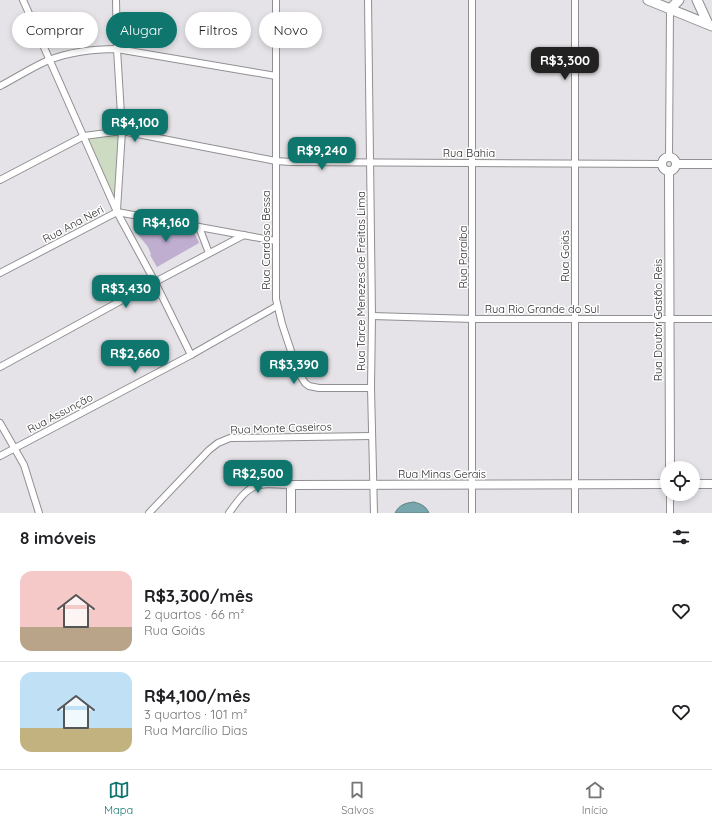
<!DOCTYPE html>
<html lang="pt">
<meta charset="utf-8">
<style>
:root{--surface:#fff;--page:#f2f2f2;--text:#202124;--muted:#757577;--line:#e0e0e0;--accent:#0f766e}
body{margin:0;font-family:Quicksand,sans-serif;background:var(--page);color:var(--text);height:100vh;display:flex;flex-direction:column;font-size:15px;white-space:nowrap}
*{box-sizing:border-box;margin:0}
p{font-size:13px;color:var(--muted)}
.icon{flex:none;width:22px;height:22px;fill:none;stroke:currentColor;stroke-width:2;stroke-linecap:round;stroke-linejoin:round}
.map{position:relative;height:513px;overflow:hidden}
.drawer{display:flex;flex-direction:column;background:var(--surface);flex:1}
.drawer>*{flex:none}
.hud{position:absolute;left:12px;top:12px;width:400px;height:36px;display:flex;gap:8px}
.controls{position:absolute;left:660px;top:461px;display:grid;gap:8px}
.controls a{display:grid;place-items:center;width:40px;height:40px;border-radius:50%;background:var(--surface);box-shadow:0 2px 6px #0003;font-size:20px}
.price{position:absolute;translate:-50% -34px;padding:0 9px;border-radius:8px;background:var(--accent);color:#fff;font-size:13px;line-height:26px;filter:drop-shadow(0 1px 2px #0008)}
.price::after{content:'';position:absolute;left:50%;top:24px;width:12px;height:9px;margin-left:-6px;background:inherit;clip-path:polygon(0 0,100% 0,50% 100%)}
.price.current{background:#222;color:#fff}
ul{padding:0;list-style:none}
li{display:flex;align-items:center;gap:12px;height:100px;padding:0 20px}
li+li{border-top:1px solid var(--line)}
li span{display:grid;place-items:center;flex:none;width:112px;height:80px;border-radius:12px;color:#555}
li>.icon{margin-inline-start:auto}
span .icon{width:48px;height:48px;fill:#fffc;stroke-width:1}
li b{font-size:17px}
h2{display:flex;justify-content:space-between;align-items:center;height:48px;padding:0 20px;font-size:17px}
.tag{padding:0 14px;border-radius:18px;background:var(--surface);box-shadow:0 2px 6px #0003;font-size:14px;line-height:36px}
.tag.current{background:var(--accent);color:#fff}
.tab-bar{display:flex;justify-content:space-around;align-items:center;height:56px;border-top:1px solid var(--line);background:var(--surface);font-size:11px;color:var(--muted)}
.tab-bar a{display:grid;justify-items:center;gap:2px}
.tab-bar .current{color:var(--accent)}
.map>svg:first-child{display:block}
.green{fill:#cedbc3}
.water{fill:#77a7ac;stroke:#608285}
.building{fill:#bfaed0}
.lines{fill:none;stroke-linecap:round;stroke-linejoin:round}
.minor-casing{stroke:#918f93;stroke-width:8}
.tertiary-casing{stroke:#918f93;stroke-width:10}
.secondary-casing{stroke:#918f93;stroke-width:11}
.minor{stroke:#fff;stroke-width:6}
.tertiary{stroke:#fff;stroke-width:8}
.secondary{stroke:#fff;stroke-width:9}
.labels{text-anchor:middle;dominant-baseline:central;stroke-width:3;stroke-linejoin:round;paint-order:stroke}
.street-label{font-size:11px;fill:#2a2a2b;stroke:#fff}
</style>
<div class="map">
<svg width="712" height="513" viewBox="0 0 712 513">
<rect width="100%" height="100%" fill="#e5e3e7"/>
<!-- green -->
<polygon class="green" points="121,133 120,210 87,138"/>
<!-- water -->
<path class="water" d="M414,502C421,504 426,506 429,513H395C399,505 405,503 414,502Z"/>
<!-- building -->
<polygon class="building" points="137,225 195,234 199,243 157,267 150,255 151,254 148,247 136,232"/>
<g class="lines">
<!-- minor casing -->
<g class="minor-casing">
<g id="minor">
<polyline points="23,0 117,212 155,282 191,355"/>
<polyline points="116,0 117,49 122,131 117,210"/>
<polyline points="276,0 276,299 282,324 298,372 305,383 309,386 319,388 371,388"/>
<polyline points="368,0 372,316 371,388 374,513"/>
<polyline points="575,0 575,513"/>
<path d="M0,86C16,78 32,67 49,60C70,52 95,49 117,49L276,76"/>
<polyline points="669,157 670,9"/>
<polyline points="0,180 84,136 122,131 276,161 291,162 663,164"/>
<polyline points="199,227 209,253"/>
<polyline points="0,273 117,212 276,241"/>
<polyline points="372,316 473,319 712,319"/>
<polyline points="0,367 155,282 244,235"/>
<polyline points="0,423 24,465 39,513"/>
<polyline points="0,456 191,355 277,306"/>
<polyline points="149,513 209,450 218,443 230,438 372,436"/>
<path d="M229,513C251,482 254,483 291,485"/>
<polyline points="472,513 472,0"/>
<polyline points="670,513 670,494"/>
</g>
</g>
<!-- tertiary casing -->
<g class="tertiary-casing">
<g id="tertiary">
<circle cx="669" cy="164" r="7"/>
<polyline points="676,164 712,164"/>
<polyline points="669,171 670,468"/>
<polyline points="693,484 712,484"/>
<polyline points="291,513 291,485 667,484"/>
</g>
</g>
<!-- secondary casing -->
<g class="secondary-casing">
<g id="secondary">
<polyline points="648,0 712,26"/>
<polyline points="697,0 708,24"/>
<polyline points="670,9 679,0"/>
</g>
</g>
<!-- minor -->
<use href="#minor" class="minor"/>
<!-- tertiary -->
<use href="#tertiary" class="tertiary"/>
<!-- secondary -->
<use href="#secondary" class="secondary"/>
</g>
<g class="labels">
<!-- street labels -->
<g class="street-label">
<text x="469" y="153">Rua Bahia</text>
<text transform="translate(73 224) rotate(-28)">Rua Ana Neri</text>
<text transform="translate(266 240) rotate(-90)">Rua Cardoso Bessa</text>
<text transform="translate(565 256) rotate(-90)">Rua Goiás</text>
<text transform="translate(463 257) rotate(-90)">Rua Paraíba</text>
<text transform="translate(361 281) rotate(-90)">Rua Tarce Menezes de Freitas Lima</text>
<text x="542" y="309">Rua Rio Grande do Sul</text>
<text transform="translate(658 320) rotate(-90)">Rua Doutor Gastão Reis</text>
<text transform="translate(60 413) rotate(-28)">Rua Assunção</text>
<text transform="translate(281 428) rotate(-2)">Rua Monte Caseiros</text>
<text x="442" y="474">Rua Minas Gerais</text>
</g>
</g>
</svg>
<div class="controls">
<a><svg class="icon" aria-label="locate" viewBox="0 0 24 24"><circle cx="12" cy="12" r="6"/><path d="M12 2v4M12 18v4M2 12h4M18 12h4"/></svg></a>
</div>
<b class="price current" style="left:565px;top:81px">R$3,300</b>
<b class="price" style="left:135px;top:143px">R$4,100</b>
<b class="price" style="left:322px;top:171px">R$9,240</b>
<b class="price" style="left:166px;top:243px">R$4,160</b>
<b class="price" style="left:126px;top:309px">R$3,430</b>
<b class="price" style="left:135px;top:374px">R$2,660</b>
<b class="price" style="left:294px;top:385px">R$3,390</b>
<b class="price" style="left:258px;top:494px">R$2,500</b>
<div class="hud">
<a class="tag">Comprar</a>
<a class="tag current">Alugar</a>
<a class="tag">Filtros</a>
<a class="tag">Novo</a>
</div>
</div>
<section class="drawer">
<h2>8 imóveis<svg class="icon" aria-label="filters" viewBox="0 0 24 24"><path d="M4 7h16M4 17h16"/><circle cx="9" cy="7" r="2"/><circle cx="15" cy="17" r="2"/></svg></h2>
<ul>
<li><span style="background:linear-gradient(#f6c9c9 70%,#b9a48a 0)"><svg class="icon" aria-label="home" viewBox="0 0 24 24"><path d="M3 11l9-7 9 7M6 9v11h12V9"/></svg></span><div><b>R$3,300/mês</b><p>2 quartos · 66 m²</p><p>Rua Goiás</p></div><svg class="icon" aria-label="heart" viewBox="0 0 24 24"><path d="M12 20l-8-8c-3-5 5-10 8-4 3-6 11-1 8 4z"/></svg></li>
<li><span style="background:linear-gradient(#bfe0f5 70%,#c2b280 0)"><svg class="icon" aria-label="home" viewBox="0 0 24 24"><path d="M3 11l9-7 9 7M6 9v11h12V9"/></svg></span><div><b>R$4,100/mês</b><p>3 quartos · 101 m²</p><p>Rua Marcílio Dias</p></div><svg class="icon" aria-label="heart" viewBox="0 0 24 24"><path d="M12 20l-8-8c-3-5 5-10 8-4 3-6 11-1 8 4z"/></svg></li>
</ul>
</section>
<nav class="tab-bar">
<a class="current"><svg class="icon" aria-label="map" viewBox="0 0 24 24"><path d="M3 6l6-2 6 2 6-2v14l-6 2-6-2-6 2zM9 4v14M15 6v14"/></svg>Mapa</a>
<a><svg class="icon" aria-label="saved" viewBox="0 0 24 24"><path d="M7 4h10v16l-5-4-5 4z"/></svg>Salvos</a>
<a><svg class="icon" aria-label="home" viewBox="0 0 24 24"><path d="M3 11l9-7 9 7M6 9v11h12V9"/></svg>Início</a>
</nav>
